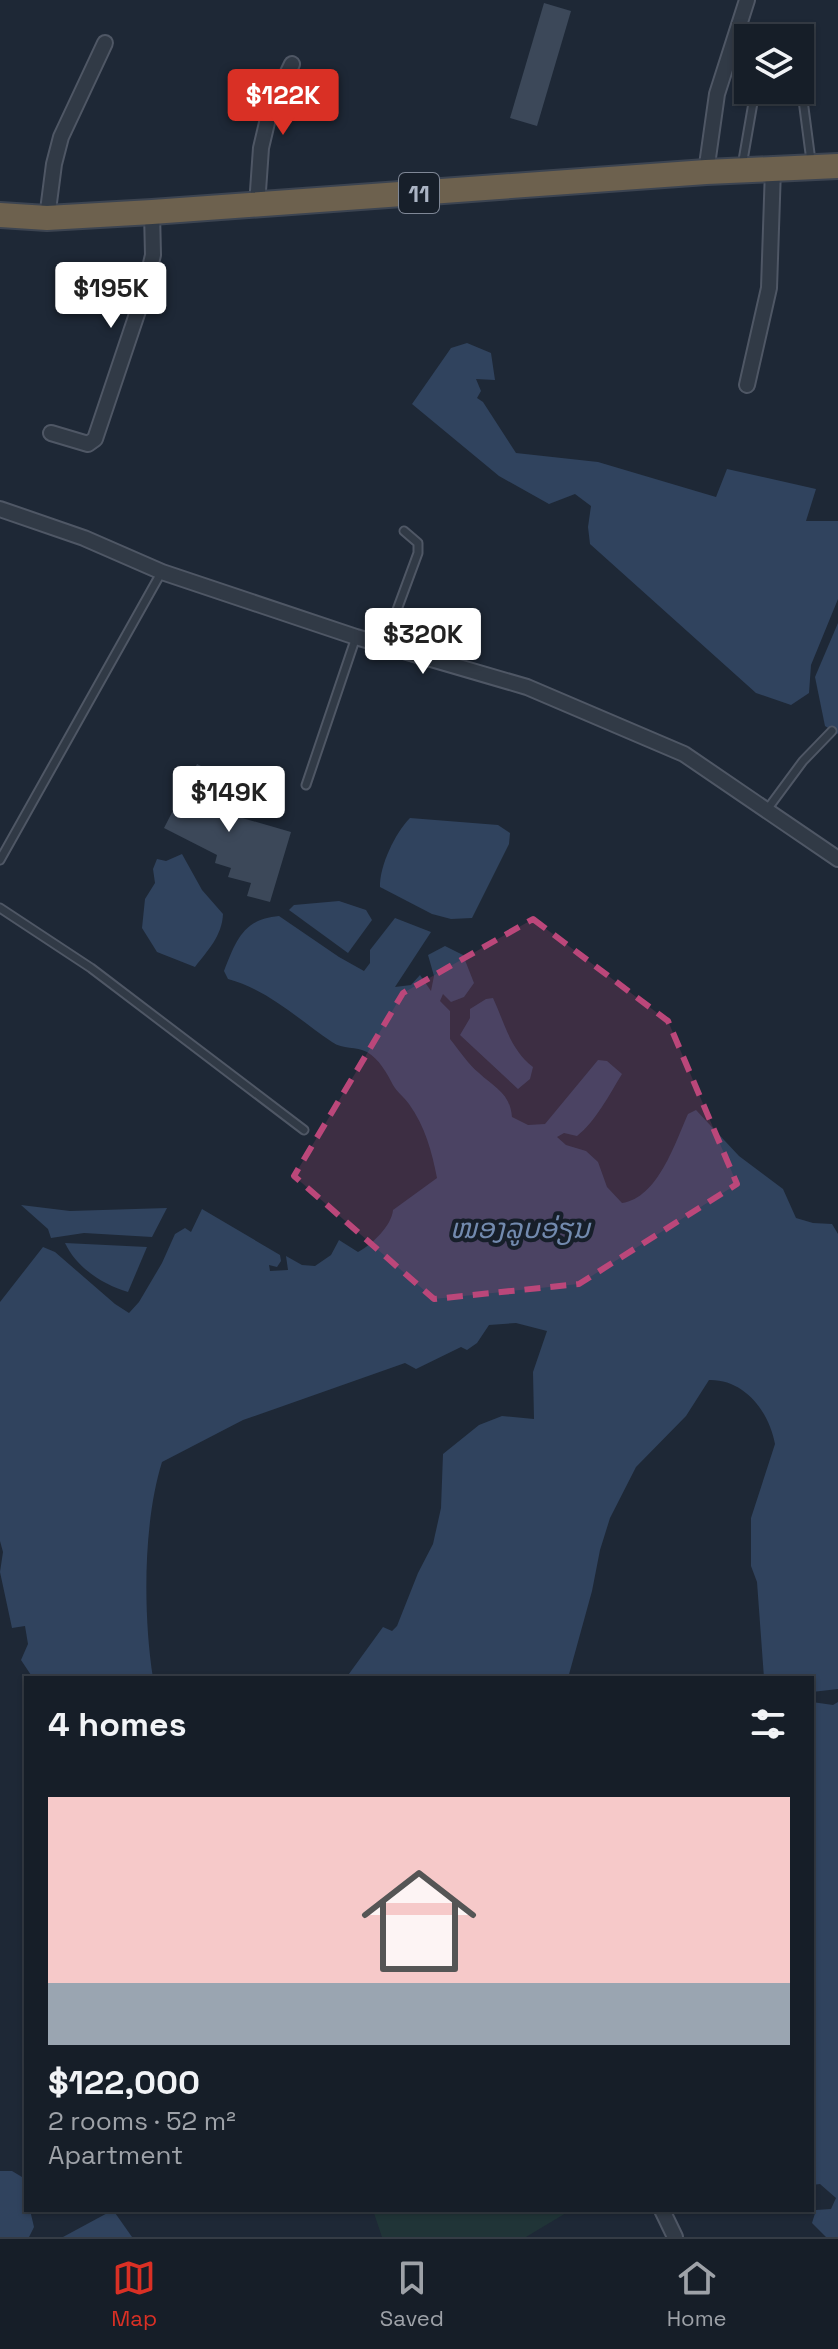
<!DOCTYPE html>
<meta charset="utf-8">
<style>
:root{--surface:#161e28;--page:#232b34;--text:#f1f3f6;--muted:#9ea2a8;--line:#353c45;--accent:#d93025}
body{margin:0;font-family:"Space Grotesk","Noto Sans Lao",sans-serif;background:var(--page);color:var(--text);height:100vh;display:flex;flex-direction:column;font-size:30px;white-space:nowrap}
*{box-sizing:border-box;margin:0}
p{font-size:26px;color:var(--muted)}
.icon{flex:none;width:44px;height:44px;fill:none;stroke:currentColor;stroke-width:2;stroke-linecap:round;stroke-linejoin:round}
.map{position:relative;flex:1;overflow:hidden}
.panel{position:absolute;left:24px;top:1676px;width:790px;height:536px;display:flex;flex-direction:column;background:var(--surface);border-radius:0px;box-shadow:0 2px 6px #0004,0 0 0 2px var(--line)}
.panel>*{flex:none}
.controls{position:absolute;left:734px;top:24px;display:grid;gap:16px}
.controls a{display:grid;place-items:center;width:80px;height:80px;border-radius:0px;background:var(--surface);box-shadow:0 2px 6px #0004,0 0 0 2px var(--line);font-size:40px}
.price{position:absolute;translate:-50% -68px;padding:0 18px;border-radius:8px;background:#fff;color:#222;font-size:26px;line-height:52px;filter:drop-shadow(0 2px 4px #0008)}
.price::after{content:'';position:absolute;left:50%;top:48px;width:24px;height:18px;margin-left:-12px;background:inherit;clip-path:polygon(0 0,100% 0,50% 100%)}
.price.on{background:var(--accent);color:#fff}
ul{padding:0;list-style:none}
li{display:grid;align-content:center;gap:16px;height:424px;padding:0 24px}
li+li{border-top:2px solid var(--line)}
li span{display:grid;place-items:center;height:248px;border-radius:0px;color:#555}
li>.icon{margin-inline-start:auto}
span .icon{width:144px;height:144px;fill:#fffc;stroke-width:1}
li b{font-size:34px}
h2{display:flex;justify-content:space-between;align-items:center;height:96px;padding:0 24px;font-size:34px}
.tab-bar{display:flex;justify-content:space-around;align-items:center;height:112px;border-top:2px solid var(--line);background:var(--surface);font-size:22px;color:var(--muted)}
.tab-bar a{display:grid;justify-items:center;gap:4px}
.tab-bar .on{color:var(--accent)}
.map>svg:first-child{display:block}
.green{fill:#203437}
.water{fill:#30435e}
.building{fill:#3c4859}
.lines{fill:none;stroke-linecap:round;stroke-linejoin:round}
.lane-casing{stroke:#4f5765;stroke-width:11}
.street-casing{stroke:#4f5765;stroke-width:18}
.highway-casing{stroke:#3c4451;stroke-width:28}
.lane{stroke:#313a46;stroke-width:7}
.street{stroke:#313a46;stroke-width:14}
.highway{stroke:#6d614e;stroke-width:24}
.marked{fill:#bb477a;fill-opacity:0.2;stroke:#bb477a;stroke-width:6;stroke-dasharray:16 10;stroke-linejoin:round}
.labels{text-anchor:middle;dominant-baseline:central;stroke-width:8;stroke-linejoin:round;paint-order:stroke}
.shield{fill:#171f2a;stroke:#7f8796;stroke-width:2}
.shield-label{font-size:24px;font-weight:bold;fill:#abb4c4}
.water-label{font-size:28px;font-style:italic;fill:#728aae;stroke:#171f2a}
</style>
<div class="map">
<svg width="838" height="2237" viewBox="0 0 838 2237">
<rect width="100%" height="100%" fill="#1e2836"/>
<!-- green -->
<polygon class="green" points="373,2210 571,2210 526,2237 382,2237"/>
<!-- water -->
<g class="water">
<polygon points="467,343 491,353 495,380 476,379 481,391 477,398 483,402 516,453 598,462 716,497 727,469 816,489 806,521 838,521 838,599 811,665 809,693 791,705 756,693 590,544 588,527 591,506 575,494 549,504 499,476 412,404 451,348"/>
<polygon points="838,623 838,734 825,726 815,677"/>
<path d="M410,818L498,825L510,833L509,844L472,918L451,919L432,914L380,887C379,867 395,833 410,818Z"/>
<path d="M182,854L202,890L223,914C222,936 208,950 195,967L157,952L142,928L145,899L155,883L153,869L157,859L166,861Z"/>
<polygon points="339,901 366,910 372,920 348,953 289,910 294,905"/>
<path d="M279,916L339,957L364,971L370,963V950L395,918L431,932L395,987L411,985L420,975L431,991L434,976L428,955L445,946L463,955L474,983L464,997L451,1002L443,994L440,1001L450,1011V1039C459,1050 468,1064 479,1073C495,1088 510,1093 512,1117L528,1125L545,1124L598,1060L607,1061L622,1074C609,1095 596,1121 577,1136L564,1133L557,1137L566,1145L586,1151L598,1162L607,1187L622,1203C658,1198 675,1143 688,1114L696,1110L739,1156L783,1189L796,1218L813,1223L832,1224L838,1234V1689L812,1692V1678H764L757,1582L751,1566V1518L775,1444C769,1411 744,1379 709,1380L686,1416L636,1467L610,1518L600,1550L592,1591L568,1678H346L383,1627L392,1631L397,1626L418,1573L433,1544L441,1508L443,1454L479,1425L502,1416L534,1419L533,1372L547,1331L516,1323L489,1325L477,1343L467,1350L461,1347L416,1369L405,1363L243,1420L162,1462C143,1523 143,1614 153,1678H33L21,1660L28,1644L25,1626L12,1628L0,1572L3,1552L0,1541V1302L43,1247L55,1252L115,1304L129,1313L139,1302L162,1263L175,1234L185,1228L191,1232L202,1209L280,1255L281,1261L277,1267L269,1265L270,1271L288,1270L286,1256L302,1265L315,1266L331,1255L339,1240L358,1252C372,1245 392,1225 393,1210L437,1178C432,1152 425,1126 409,1104C404,1097 397,1092 393,1085C387,1073 379,1059 367,1052C356,1046 343,1050 332,1042C298,1019 268,990 228,979L224,971C236,941 243,919 279,916Z"/>
<path d="M493,998C505,1024 510,1049 533,1067L530,1079L518,1089L460,1035L470,1018V1009L486,999Z"/>
<polygon points="21,1205 70,1211 167,1208 152,1237 84,1233 51,1238 48,1229"/>
<path d="M65,1243L147,1247L128,1292C103,1285 76,1267 65,1243Z"/>
<polygon points="812,1702 833,1705 838,1702 838,2237 826,2237 812,2223 816,2210 831,2209 836,2198 820,2184 812,2185"/>
<polygon points="0,2171 12,2171 22,2177 26,2194 26,2210 30,2210 34,2227 29,2237 0,2237"/>
<polygon points="113,2210 132,2237 63,2237"/>
</g>
<!-- building -->
<g class="building">
<polygon points="544,3 571,11 537,126 510,118"/>
<polygon points="197,764 233,782 218,811 291,832 270,902 247,896 251,883 228,877 231,868 215,863 217,855 164,828"/>
</g>
<g class="lines">
<!-- lane casing -->
<g class="lane-casing">
<g id="lane">
<polyline points="742,166 754,97 803,100 811,161"/>
<polyline points="384,645 418,553 418,543 404,531"/>
<polyline points="306,785 356,637"/>
<polyline points="766,811 803,761 832,731"/>
<polyline points="0,860 161,573"/>
<polyline points="0,908 91,968 304,1130"/>
</g>
</g>
<!-- street casing -->
<g class="street-casing">
<g id="street">
<polyline points="706,172 717,94 747,0"/>
<polyline points="257,205 261,148 270,110 292,64"/>
<polyline points="47,218 54,164 61,137 105,43"/>
<polyline points="747,385 769,288 773,169"/>
<polyline points="51,433 88,444 95,439 144,293 153,255 152,212"/>
<polyline points="0,509 84,538 162,572 356,637 527,687 684,754 838,859"/>
<polyline points="662,2210 675,2237"/>
</g>
</g>
<!-- highway casing -->
<g class="highway-casing">
<polyline id="highway" points="0,215 47,218 152,212 706,172 838,166"/>
</g>
<!-- lane -->
<use href="#lane" class="lane"/>
<!-- street -->
<use href="#street" class="street"/>
<!-- highway -->
<use href="#highway" class="highway"/>
</g>
<!-- marked area -->
<path class="marked" d="M533,919L668,1021L737,1184L579,1284L434,1299L294,1176L403,993Z"/>
<g class="labels">
<!-- shield labels -->
<rect class="shield" x="399" y="173" width="40" height="40" rx="6"/>
<g class="shield-label">
<text x="419" y="193">11</text>
</g>
<!-- water labels -->
<g class="water-label">
<text x="520" y="1228">ໜອງລູບອ່ຽນ</text>
</g>
</g>
</svg>
<div class="controls">
<a><svg class="icon" aria-label="layers" viewBox="0 0 24 24"><path d="M12 4l9 5-9 5-9-5zM3 14l9 5 9-5"/></svg></a>
</div>
<b class="price on" style="left:283px;top:137px">$122K</b>
<b class="price" style="left:111px;top:330px">$195K</b>
<b class="price" style="left:423px;top:676px">$320K</b>
<b class="price" style="left:229px;top:834px">$149K</b>
<section class="panel">
<h2>4 homes<svg class="icon" aria-label="filters" viewBox="0 0 24 24"><path d="M4 7h16M4 17h16"/><circle cx="9" cy="7" r="2"/><circle cx="15" cy="17" r="2"/></svg></h2>
<ul>
<li><span style="background:linear-gradient(#f6c9c9 75%,#9aa5b1 0)"><svg class="icon" aria-label="home" viewBox="0 0 24 24"><path d="M3 11l9-7 9 7M6 9v11h12V9"/></svg></span><div><b>$122,000</b><p>2 rooms · 52 m²</p><p>Apartment</p></div></li>
</ul>
</section>
</div>
<nav class="tab-bar">
<a class="on"><svg class="icon" aria-label="map" viewBox="0 0 24 24"><path d="M3 6l6-2 6 2 6-2v14l-6 2-6-2-6 2zM9 4v14M15 6v14"/></svg>Map</a>
<a><svg class="icon" aria-label="saved" viewBox="0 0 24 24"><path d="M7 4h10v16l-5-4-5 4z"/></svg>Saved</a>
<a><svg class="icon" aria-label="home" viewBox="0 0 24 24"><path d="M3 11l9-7 9 7M6 9v11h12V9"/></svg>Home</a>
</nav>
